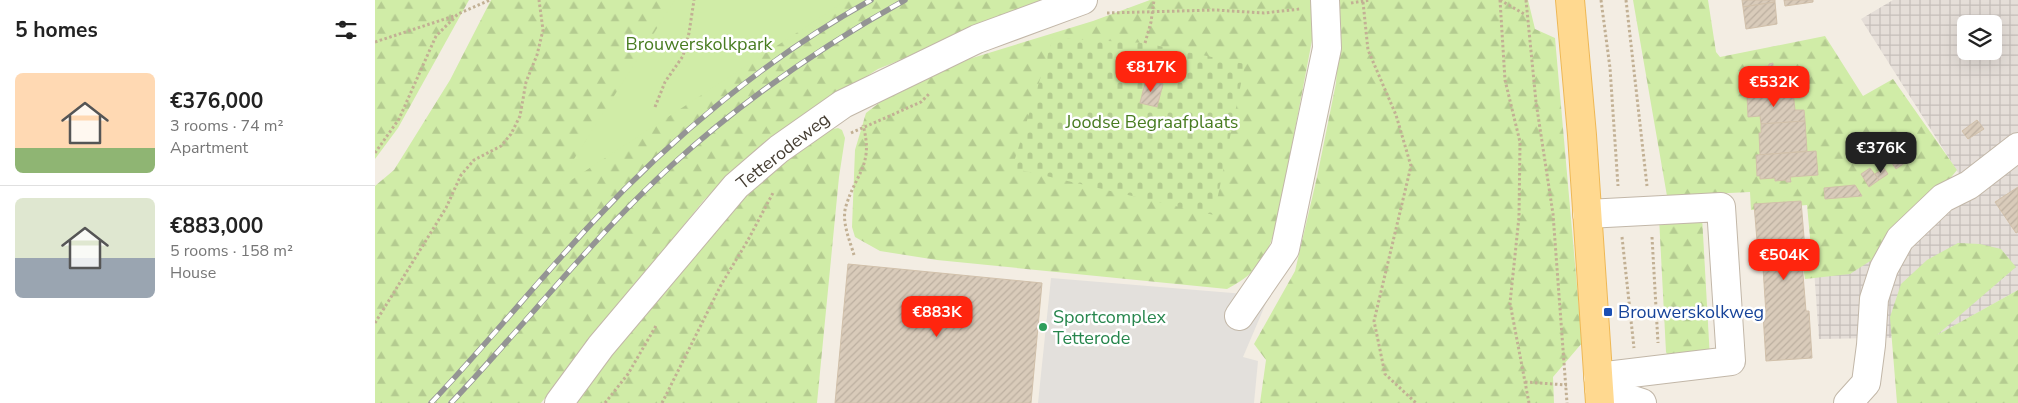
<!DOCTYPE html>
<meta charset="utf-8">
<style>
:root{--surface:#fff;--page:#f6f6f6;--text:#222;--muted:#767676;--line:#e0e0e0;--accent:#ff250e}
body{margin:0;font-family:"Nunito Sans",sans-serif;background:var(--page);color:var(--text);height:100vh;display:flex;flex-direction:column;font-size:19px;white-space:nowrap}
*{box-sizing:border-box;margin:0}
p{font-size:16px;color:var(--muted)}
.icon{flex:none;width:28px;height:28px;fill:none;stroke:currentColor;stroke-width:2;stroke-linecap:round;stroke-linejoin:round}
.map{position:relative;flex:1;overflow:hidden}
.sheet{display:flex;flex-direction:column;background:var(--surface);width:375px}
.sheet>*{flex:none}
.buttons{position:absolute;left:1582px;top:15px;display:grid;gap:10px}
.buttons a{display:grid;place-items:center;width:45px;height:45px;border-radius:8px;background:var(--surface);box-shadow:0 5px 20px #0002;font-size:25px}
.price{position:absolute;translate:-50% -42px;padding:0 11px;border-radius:10px;background:var(--accent);color:#fff;font-size:16px;line-height:32px;filter:drop-shadow(0 1px 2px #0008)}
.price::after{content:'';position:absolute;left:50%;top:30px;width:15px;height:11px;margin-left:-8px;background:inherit;clip-path:polygon(0 0,100% 0,50% 100%)}
.price.on{background:#222;color:#fff}
ul{padding:0;list-style:none}
li{display:flex;align-items:center;gap:15px;height:125px;padding:0 15px}
li+li{border-top:1px solid var(--line)}
li span{display:grid;place-items:center;flex:none;width:140px;height:100px;border-radius:8px;color:#555}
li>.icon{margin-inline-start:auto}
span .icon{width:60px;height:60px;fill:#fffc;stroke-width:1}
li b{font-size:21px}
h2{display:flex;justify-content:space-between;align-items:center;height:60px;padding:0 15px;font-size:21px}
main{display:flex;flex:1;min-height:0}
.map>svg:first-child{display:block}
.industrial{fill:url(#industrial-grid);fill-rule:evenodd}
.forest{fill:url(#forest-firs)}
.cemetery{fill:url(#cemetery-stones)}
.park{fill:#d0eca7}
.parking{fill:#e3e0dc}
.building{fill:url(#building-hatch);stroke:#d1c0aa}
.lines{fill:none;stroke-linecap:round;stroke-linejoin:round}
.minor-casing{stroke:#c2b7a8;stroke-width:30}
.major-casing{stroke:#eeb856;stroke-width:30}
.path{stroke:#c2b094;stroke-width:3;stroke-dasharray:2.5 2.5;stroke-linecap:butt}
.minor{stroke:#fff;stroke-width:28}
.major{stroke:#ffd990;stroke-width:28}
.rail-casing{stroke:#949494;stroke-width:5.5}
.rail{stroke:#fff;stroke-width:4;stroke-dasharray:11;stroke-linecap:butt}
.transit-dot{fill:#1a4fb4;stroke:#fff;stroke-width:2}
.leisure-dot{fill:#2e9e5b;stroke:#fff;stroke-width:2}
.labels{text-anchor:middle;dominant-baseline:central;stroke-width:5;stroke-linejoin:round;paint-order:stroke}
.park-label{font-size:18px;fill:#487c21;stroke:#fff}
.street-label{font-size:18px;fill:#453d32;stroke:#fff}
.transit-label{font-size:18px;fill:#164399;stroke:#fff;text-anchor:start}
.leisure-label{font-size:18px;fill:#27864d;stroke:#fff;text-anchor:start}
</style>
<main>
<section class="sheet">
<h2>5 homes<svg class="icon" aria-label="filters" viewBox="0 0 24 24"><path d="M4 7h16M4 17h16"/><circle cx="9" cy="7" r="2"/><circle cx="15" cy="17" r="2"/></svg></h2>
<ul>
<li><span style="background:linear-gradient(#ffd9b3 75%,#8fb573 0)"><svg class="icon" aria-label="home" viewBox="0 0 24 24"><path d="M3 11l9-7 9 7M6 9v11h12V9"/></svg></span><div><b>€376,000</b><p>3 rooms · 74 m²</p><p>Apartment</p></div></li>
<li><span style="background:linear-gradient(#dfe7d0 60%,#9aa5b1 0)"><svg class="icon" aria-label="home" viewBox="0 0 24 24"><path d="M3 11l9-7 9 7M6 9v11h12V9"/></svg></span><div><b>€883,000</b><p>5 rooms · 158 m²</p><p>House</p></div></li>
</ul>
</section>
<div class="map">
<svg width="1643" height="403" viewBox="0 0 1643 403">
<defs>
<pattern id="industrial-grid" width="8" height="8" patternUnits="userSpaceOnUse" patternTransform="scale(1.25)"><rect width="8" height="8" fill="#e5ded8"/><path d="M0 4h8M4 0v8" fill="none" stroke="#c6bfba"/></pattern>
<pattern id="forest-firs" width="22" height="20" patternUnits="userSpaceOnUse" patternTransform="scale(1.25)"><rect width="22" height="20" fill="#d0eca7"/><path d="M5 1l3.5 6h-7zM16 11l3.5 6h-7z" fill="#b4cb90"/></pattern>
<pattern id="cemetery-stones" width="16" height="16" patternUnits="userSpaceOnUse" patternTransform="scale(1.25)"><rect width="16" height="16" fill="#d0eca7"/><path d="M2 7V4a2 2 0 0 1 4 0v3zM10 15v-3a2 2 0 0 1 4 0v3z" fill="#b4cb90"/></pattern>
<pattern id="building-hatch" width="6" height="6" patternUnits="userSpaceOnUse" patternTransform="scale(1.25)"><rect width="6" height="6" fill="#d9cbba"/><path d="M-1 1l2-2M0 6l6-6M5 7l2-2" fill="none" stroke="#bcafa0"/></pattern>
</defs>
<rect width="100%" height="100%" fill="#f3ede3"/>
<!-- industrial -->
<path class="industrial" d="M1518,0H1643V290L1559,337L1444,339L1436,227L1506,226L1584,174L1486,19ZM1591,24H1619V51H1591Z"/>
<!-- forest -->
<g class="forest">
<polygon points="0,0 94,0 23,128 0,159"/>
<polygon points="116,0 675,0 503,69 434,113 378,154 329,200 166,403 0,403 0,186 19,170 75,80"/>
<path d="M775,0H939L942,14L903,219C893,255 886,271 852,289L562,260L505,251L480,237L477,227L480,150L491,113L525,87L581,63L718,21Z"/>
<polygon points="963,0 1153,0 1160,29 1180,38 1207,343 1178,377 1179,403 885,403 891,360 879,344 920,271 942,177 961,83 965,21"/>
<polygon points="1258,0 1333,0 1341,52 1345,57 1450,36 1488,96 1518,79 1582,170 1543,218 1503,256 1475,274 1430,279 1427,260 1437,259 1432,205 1376,210 1375,192 1292,196"/>
<polygon points="463,128 467,130 470,138 464,177 442,403 199,403 281,296 351,213 400,166 449,131"/>
<polygon points="1327,216 1335,359 1296,362 1291,352 1284,217"/>
<polygon points="1583,243 1605,244 1626,249 1641,267 1562,335 1643,290 1643,403 1522,403 1515,317 1526,284 1552,260"/>
</g>
<!-- cemetery -->
<polygon class="cemetery" points="678,38 770,43 870,64 839,215 637,168"/>
<!-- park -->
<polygon class="park" points="300,0 472,0 178,192"/>
<!-- parking -->
<polygon class="parking" points="676,278 894,296 868,357 883,361 879,403 663,403"/>
<!-- building -->
<g class="building">
<polygon points="1367,0 1400,0 1400,2 1368,7"/>
<polygon points="1409,0 1438,0 1438,2 1410,6"/>
<polygon points="1400,2 1402,24 1371,29 1368,7"/>
<polygon points="1398,63 1398,69 1426,67 1428,91 1367,95 1366,74 1368,74 1368,71 1383,70 1383,67 1394,66 1394,64"/>
<polygon points="771,79 788,84 782,107 765,103"/>
<polygon points="1418,91 1420,110 1429,110 1430,121 1386,124 1385,116 1373,117 1372,95"/>
<polygon points="1602,120 1609,129 1593,139 1587,131"/>
<polygon points="1430,121 1432,151 1385,155 1384,133 1386,133 1386,124"/>
<polygon points="1531,143 1540,156 1531,162 1522,149"/>
<polygon points="1522,149 1531,162 1521,169 1512,156"/>
<polygon points="1441,151 1443,175 1415,177 1416,182 1411,182 1411,180 1400,181 1400,178 1385,179 1385,176 1382,176 1381,155"/>
<polygon points="1495,168 1504,180 1494,187 1486,174"/>
<polygon points="1509,168 1513,174 1504,180 1500,174"/>
<polygon points="1480,185 1487,196 1450,199 1449,188"/>
<polygon points="1643,187 1643,232 1641,233 1620,202"/>
<polygon points="1426,201 1430,249 1426,250 1431,311 1434,311 1437,358 1391,361 1388,314 1391,314 1387,252 1383,253 1379,204"/>
<polygon points="473,264 667,283 656,403 460,403"/>
</g>
<g class="lines">
<!-- minor casing -->
<g class="minor-casing">
<g id="minor">
<polyline points="1212,214 1346,207 1356,361 1223,377"/>
<polyline points="864,316 910,249 952,48 950,0"/>
<polyline points="1224,389 1267,403"/>
<polyline points="184,403 226,346 361,186 404,149 468,104 602,39 708,0"/>
<polyline points="1473,403 1491,383 1496,345 1499,299 1509,268 1525,239 1568,198 1594,185 1643,147"/>
</g>
</g>
<!-- major casing -->
<g class="major-casing">
<polyline id="major" points="1195,0 1207,135 1225,403"/>
</g>
<!-- path -->
<g class="path">
<polyline points="1125,0 1130,80 1145,142 1144,217 1135,303 1154,403"/>
<polyline points="1125,0 1151,15"/>
<polyline points="1151,0 1161,102 1178,214 1192,403"/>
<polyline points="1226,0 1235,68 1243,186"/>
<polyline points="1251,0 1272,186"/>
<polyline points="988,2 993,50 1021,115 1036,166 999,321 1010,374 1041,403"/>
<polyline points="976,3 995,0"/>
<polyline points="732,13 840,10 889,13 925,9"/>
<polyline points="0,42 82,15"/>
<polyline points="770,43 776,22 779,0"/>
<polyline points="280,107 290,82 308,56 314,33 319,0"/>
<polyline points="476,133 546,102 555,93"/>
<polyline points="0,153 24,119 61,36 83,14 115,0"/>
<polyline points="1247,237 1259,348"/>
<polyline points="1277,237 1283,343"/>
<path d="M479,255C475,241 466,221 471,206C481,173 499,165 488,125"/>
<polyline points="0,323 71,208 86,175 99,160 126,146 136,134 145,116 151,82 162,55 168,30 164,0"/>
<polyline points="1150,382 1192,385"/>
<polyline points="230,403 253,374 282,324"/>
<polyline points="287,403 346,285 373,240 399,191"/>
</g>
<!-- minor -->
<use href="#minor" class="minor"/>
<!-- major -->
<use href="#major" class="major"/>
<!-- rail casing -->
<g class="rail-casing">
<g id="rail">
<path d="M56,403C111,345 162,282 217,223C296,138 394,56 496,0"/>
<path d="M76,403C150,325 217,238 297,165C368,100 447,46 530,0"/>
</g>
</g>
<!-- rail -->
<use href="#rail" class="rail"/>
</g>
<!-- markers -->
<rect class="transit-dot" x="1228" y="307" width="10" height="10" rx="2.5"/>
<circle class="leisure-dot" cx="668" cy="327" r="5"/>
<g class="labels">
<!-- park labels -->
<g class="park-label">
<text x="324" y="44">Brouwerskolkpark</text>
<text x="777" y="122">Joodse Begraafplaats</text>
</g>
<!-- street labels -->
<g class="street-label">
<text transform="translate(408 151) rotate(-38)">Tetterodeweg</text>
</g>
<!-- transit labels -->
<g class="transit-label">
<text x="1243" y="312">Brouwerskolkweg</text>
</g>
<!-- leisure labels -->
<g class="leisure-label">
<text x="678" y="317">Sportcomplex<tspan x="678" dy="21">Tetterode</tspan></text>
</g>
</g>
</svg>
<div class="buttons">
<a><svg class="icon" aria-label="layers" viewBox="0 0 24 24"><path d="M12 4l9 5-9 5-9-5zM3 14l9 5 9-5"/></svg></a>
</div>
<b class="price" style="left:776px;top:93px">€817K</b>
<b class="price" style="left:1399px;top:108px">€532K</b>
<b class="price on" style="left:1506px;top:174px">€376K</b>
<b class="price" style="left:1409px;top:281px">€504K</b>
<b class="price" style="left:562px;top:338px">€883K</b>
</div>
</main>
